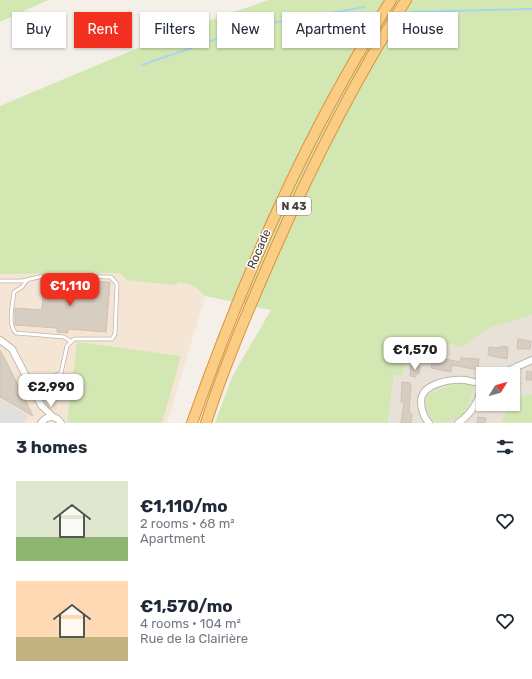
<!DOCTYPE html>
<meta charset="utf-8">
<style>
:root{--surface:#fff;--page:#f6f6f7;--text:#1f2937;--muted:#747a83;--accent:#f32f20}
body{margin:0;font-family:Rubik,sans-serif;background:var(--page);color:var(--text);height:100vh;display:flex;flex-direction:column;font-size:15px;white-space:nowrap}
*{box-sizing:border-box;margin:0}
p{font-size:13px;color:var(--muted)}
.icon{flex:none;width:22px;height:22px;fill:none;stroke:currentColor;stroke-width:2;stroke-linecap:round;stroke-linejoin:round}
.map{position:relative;height:423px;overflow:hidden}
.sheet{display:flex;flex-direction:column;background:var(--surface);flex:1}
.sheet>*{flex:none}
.top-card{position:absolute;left:12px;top:12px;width:508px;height:36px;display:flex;gap:8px}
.needle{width:26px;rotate:53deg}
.buttons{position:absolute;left:476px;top:367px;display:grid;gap:8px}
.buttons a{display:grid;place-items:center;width:44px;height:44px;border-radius:0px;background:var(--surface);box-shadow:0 1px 3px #0004;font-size:20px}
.price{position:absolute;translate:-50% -34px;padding:0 9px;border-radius:8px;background:#fff;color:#222;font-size:13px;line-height:26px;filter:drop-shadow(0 1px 2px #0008)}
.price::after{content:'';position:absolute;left:50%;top:24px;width:12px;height:9px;margin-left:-6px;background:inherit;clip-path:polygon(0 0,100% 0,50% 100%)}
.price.on{background:var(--accent);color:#fff}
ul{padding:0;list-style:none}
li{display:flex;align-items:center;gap:12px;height:100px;padding:0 16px}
li span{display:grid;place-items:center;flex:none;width:112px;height:80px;border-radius:0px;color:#555}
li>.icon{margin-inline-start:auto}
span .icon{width:48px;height:48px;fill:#fffc;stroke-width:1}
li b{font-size:17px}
h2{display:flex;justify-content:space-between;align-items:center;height:48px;padding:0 16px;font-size:17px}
.pill{padding:0 14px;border-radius:0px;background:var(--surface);box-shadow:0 1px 3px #0004;font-size:14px;line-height:36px}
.pill.on{background:var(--accent);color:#fff}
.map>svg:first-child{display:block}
.residential{fill:#e7e1d7}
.commercial{fill:#f5e5d4}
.green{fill:#d3e7b3}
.parking{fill:#e2e0dd}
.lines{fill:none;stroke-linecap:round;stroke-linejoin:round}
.stream{stroke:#a7d7ee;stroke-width:2}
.building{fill:#d8cdc1;stroke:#d0c1b2}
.service-casing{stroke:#bfb6ab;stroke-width:4.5}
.minor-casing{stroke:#bfb6ab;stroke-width:8}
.trunk-casing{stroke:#d9933d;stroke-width:12}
.service{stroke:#fff;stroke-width:3}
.minor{stroke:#fff;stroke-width:6}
.trunk{stroke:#facc84;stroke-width:10}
.labels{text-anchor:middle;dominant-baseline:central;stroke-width:3;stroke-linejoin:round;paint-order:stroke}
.shield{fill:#fff;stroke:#7e7973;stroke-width:1}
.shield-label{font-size:11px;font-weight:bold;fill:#474037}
.street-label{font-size:12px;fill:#474037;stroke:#fff}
</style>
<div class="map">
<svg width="532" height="423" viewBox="0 0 532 423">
<rect width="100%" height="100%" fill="#f4efe9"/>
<!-- residential -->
<polygon class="residential" points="532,315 532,394 513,400 513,374 483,374 483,404 511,404 502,419 502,423 388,423 394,374 406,360 421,349 450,344 463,347 489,328"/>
<!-- commercial -->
<polygon class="commercial" points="120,273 181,282 195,287 205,296 167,423 0,423 0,274"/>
<!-- green -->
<g class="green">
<polygon points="0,0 48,0 0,22"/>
<polygon points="269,0 532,0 532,315 489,328 463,347 450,344 421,349 423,360 407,360 402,376 394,374 388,423 215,423 232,377 271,310 205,296 195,287 181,282 173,285 127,280 120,273 0,274 0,106 178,31"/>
<polygon points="77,342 181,356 162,423 67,423"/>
<path d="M461,383L475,385C467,410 464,422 436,423C411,396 436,389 461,383Z"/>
<polygon points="532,394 532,423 502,423 502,419 511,404 513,404 513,399"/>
</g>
<!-- parking -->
<polygon class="parking" points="0,399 28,415 25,421 25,423 0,423"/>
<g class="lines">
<!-- stream -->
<g class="stream">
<polyline points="411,12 532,9"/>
<polyline points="142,65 254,26 365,7"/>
</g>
</g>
<!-- building -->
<g class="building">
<polygon points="44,279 110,282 106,332 68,329 68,333 57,332 57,328 15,325 15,308 42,310"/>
<polygon points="518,339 531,341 530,349 517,349"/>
<polygon points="501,346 508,347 507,359 488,355 489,347 501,348"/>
<polygon points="0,350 5,359 33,416 0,397"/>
<polygon points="461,358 479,359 478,370 452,365 451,372 431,368 432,361 445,362 445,359 460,362"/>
<polygon points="411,366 420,367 419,374 416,374 416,377 410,376"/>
<polygon points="527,371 532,372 532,380 526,380"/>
<polygon points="513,381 520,382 519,392 513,391"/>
<polygon points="402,382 410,383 411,386 409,411 412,415 411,423 401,423 404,402 401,402"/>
<polygon points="487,404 496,404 495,411 486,410"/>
<polygon points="478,417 486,418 485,423 477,423"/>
</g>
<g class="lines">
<!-- service casing -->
<g class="service-casing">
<g id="service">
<path d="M27,280L22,287L14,292C13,303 7,325 16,333L64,337L70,341"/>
<polyline points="0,281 22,281 43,276 111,277 117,284 115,334 112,339 74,339 67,346 61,373 32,387"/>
</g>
</g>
<!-- minor casing -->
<g class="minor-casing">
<g id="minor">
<polyline points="0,340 12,349 41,405 52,416"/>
<polyline points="501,374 532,360"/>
<path d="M41,423C47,415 56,415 61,423"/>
<path d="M429,423C423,416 421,410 421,401C422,383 451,379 465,380C471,381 477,384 483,382"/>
<path d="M458,423C470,415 483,398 480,383"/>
</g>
</g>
<!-- trunk casing -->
<g class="trunk-casing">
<g id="trunk">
<path d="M192,423C245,274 306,134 391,0"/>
<path d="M206,423C223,369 245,317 268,265C308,173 352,84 406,0"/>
</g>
</g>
<!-- service -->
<use href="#service" class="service"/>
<!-- minor -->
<use href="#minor" class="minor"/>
<!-- trunk -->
<use href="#trunk" class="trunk"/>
</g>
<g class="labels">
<!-- shield labels -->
<rect class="shield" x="277" y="197" width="34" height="18" rx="3"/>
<g class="shield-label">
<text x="294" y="206">N 43</text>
</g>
<!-- street labels -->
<g class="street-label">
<text transform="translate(259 249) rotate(-67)">Rocade</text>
</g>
</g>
</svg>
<div class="buttons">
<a><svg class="needle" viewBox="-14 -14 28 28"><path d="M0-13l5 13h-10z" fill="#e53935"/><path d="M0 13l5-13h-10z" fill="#747a83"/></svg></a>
</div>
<b class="price on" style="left:70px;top:307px">€1,110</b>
<b class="price" style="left:415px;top:371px">€1,570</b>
<b class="price" style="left:51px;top:408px">€2,990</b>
<div class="top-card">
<a class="pill">Buy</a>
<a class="pill on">Rent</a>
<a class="pill">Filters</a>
<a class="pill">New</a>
<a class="pill">Apartment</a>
<a class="pill">House</a>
</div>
</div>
<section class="sheet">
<h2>3 homes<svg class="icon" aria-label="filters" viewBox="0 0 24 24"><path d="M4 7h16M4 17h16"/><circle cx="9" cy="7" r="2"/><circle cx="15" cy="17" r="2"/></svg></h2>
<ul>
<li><span style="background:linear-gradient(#dfe7d0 70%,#8fb573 0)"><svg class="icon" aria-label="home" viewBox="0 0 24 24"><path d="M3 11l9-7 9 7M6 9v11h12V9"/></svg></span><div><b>€1,110/mo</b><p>2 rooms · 68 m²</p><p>Apartment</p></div><svg class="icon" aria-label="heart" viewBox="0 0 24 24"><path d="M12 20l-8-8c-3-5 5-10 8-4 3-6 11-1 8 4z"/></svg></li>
<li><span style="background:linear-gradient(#ffd9b3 70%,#c2b280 0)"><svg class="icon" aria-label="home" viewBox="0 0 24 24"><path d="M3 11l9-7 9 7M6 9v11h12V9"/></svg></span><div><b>€1,570/mo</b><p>4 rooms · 104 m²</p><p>Rue de la Clairière</p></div><svg class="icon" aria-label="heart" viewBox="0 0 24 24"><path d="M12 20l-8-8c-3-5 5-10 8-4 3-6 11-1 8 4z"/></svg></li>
</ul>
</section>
